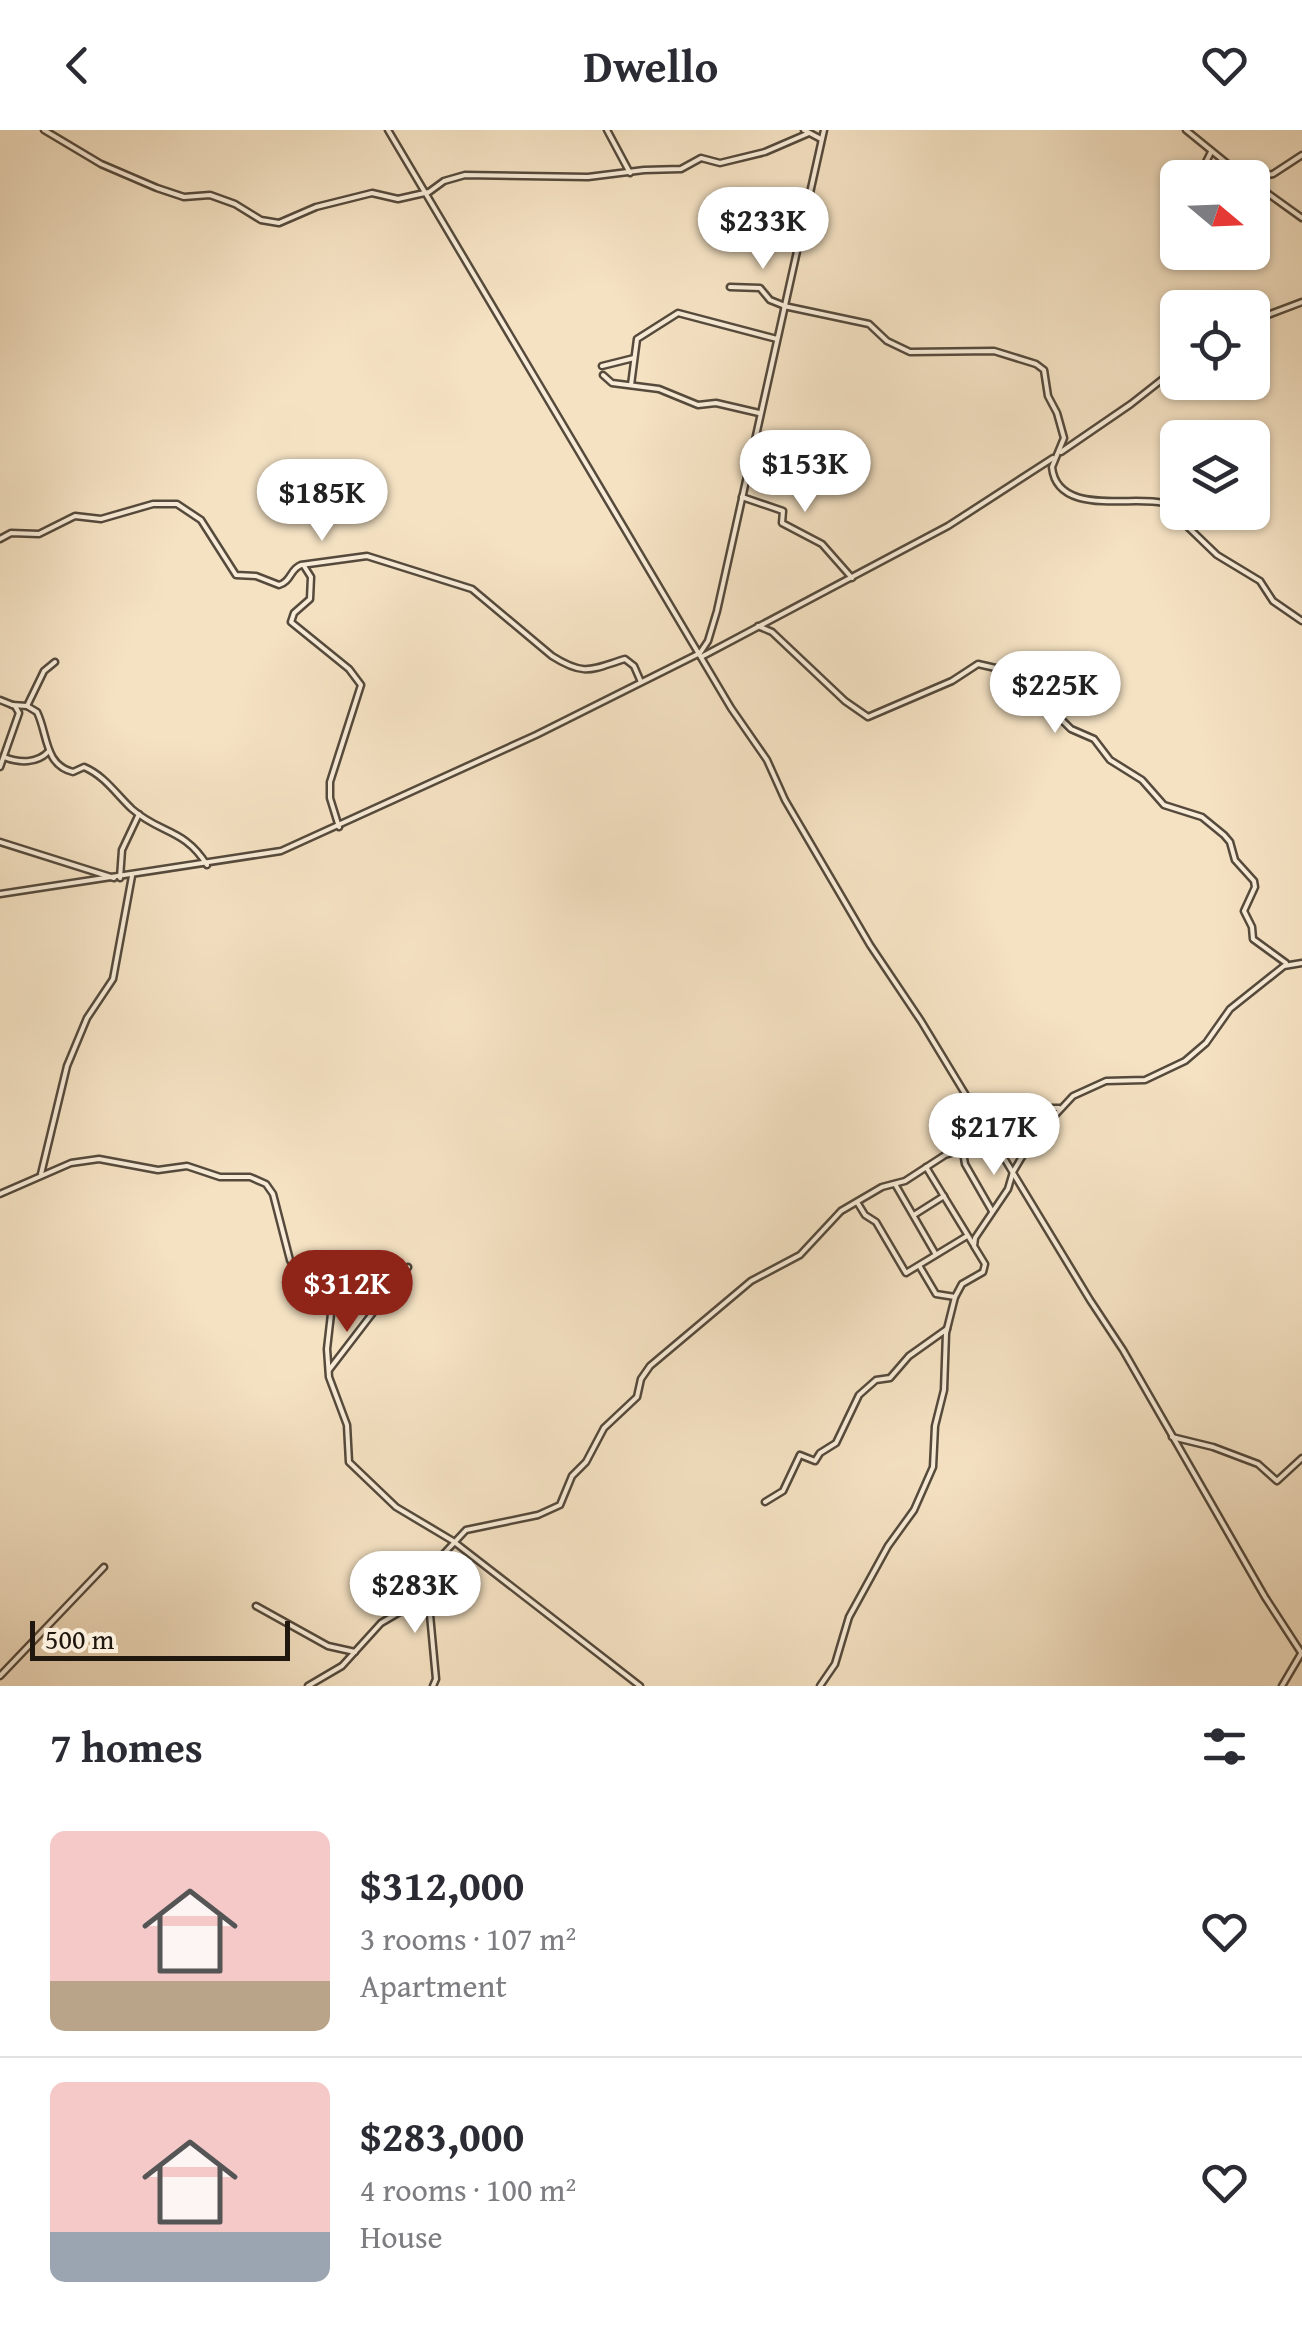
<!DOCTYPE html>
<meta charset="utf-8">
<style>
:root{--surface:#fff;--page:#f7f7f7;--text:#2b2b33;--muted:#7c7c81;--line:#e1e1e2;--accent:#8f2418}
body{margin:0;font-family:"Gentium Book Plus",serif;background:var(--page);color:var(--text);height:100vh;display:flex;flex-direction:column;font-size:38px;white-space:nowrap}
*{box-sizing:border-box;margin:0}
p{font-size:32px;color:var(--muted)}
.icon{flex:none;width:55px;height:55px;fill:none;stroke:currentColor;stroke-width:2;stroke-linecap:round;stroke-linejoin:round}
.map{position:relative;height:1556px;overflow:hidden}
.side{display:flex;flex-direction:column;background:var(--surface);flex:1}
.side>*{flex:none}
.needle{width:65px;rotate:109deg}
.tools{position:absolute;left:1160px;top:30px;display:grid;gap:20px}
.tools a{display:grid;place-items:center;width:110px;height:110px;border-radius:15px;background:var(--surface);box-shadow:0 2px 8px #0004;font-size:50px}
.scale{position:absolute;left:30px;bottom:25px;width:260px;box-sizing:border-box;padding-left:10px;border:5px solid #20170f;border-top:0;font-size:28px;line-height:35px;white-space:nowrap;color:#20170f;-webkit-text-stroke:8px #f8ecd8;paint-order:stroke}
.price{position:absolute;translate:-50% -85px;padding:0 22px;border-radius:35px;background:#fff;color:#222;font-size:32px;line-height:65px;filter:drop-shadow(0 2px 5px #0008)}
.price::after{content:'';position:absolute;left:50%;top:60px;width:30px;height:22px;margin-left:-15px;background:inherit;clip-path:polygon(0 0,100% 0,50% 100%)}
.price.selected{background:var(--accent);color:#fff}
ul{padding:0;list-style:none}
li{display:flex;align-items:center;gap:30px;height:250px;padding:0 50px}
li+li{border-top:2px solid var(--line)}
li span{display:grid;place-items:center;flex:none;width:280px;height:200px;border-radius:15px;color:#555}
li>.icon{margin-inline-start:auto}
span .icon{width:120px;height:120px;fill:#fffc;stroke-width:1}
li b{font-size:42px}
h2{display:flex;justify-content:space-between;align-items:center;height:120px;padding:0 50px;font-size:42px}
header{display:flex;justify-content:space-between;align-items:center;height:130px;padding:0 50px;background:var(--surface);font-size:45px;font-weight:800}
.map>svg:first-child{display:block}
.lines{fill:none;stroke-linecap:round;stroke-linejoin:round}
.street-casing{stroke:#554a3c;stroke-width:9}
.street{stroke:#f8ecd8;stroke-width:4}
</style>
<header><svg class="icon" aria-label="back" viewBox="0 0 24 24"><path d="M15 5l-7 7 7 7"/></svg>Dwello<svg class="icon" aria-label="heart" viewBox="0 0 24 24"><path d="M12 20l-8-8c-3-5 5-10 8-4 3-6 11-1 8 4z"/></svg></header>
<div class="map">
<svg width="1302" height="1556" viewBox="0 0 1302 1556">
<rect width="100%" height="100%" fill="#f5e2c3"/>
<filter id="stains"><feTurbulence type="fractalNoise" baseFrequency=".002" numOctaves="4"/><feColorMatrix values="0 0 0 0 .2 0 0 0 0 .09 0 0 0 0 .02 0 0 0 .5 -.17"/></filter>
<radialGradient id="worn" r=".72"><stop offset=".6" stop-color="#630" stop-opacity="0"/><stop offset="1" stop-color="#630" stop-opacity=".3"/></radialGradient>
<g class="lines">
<!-- street casing -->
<g class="street-casing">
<g id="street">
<polyline points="44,0 101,34 157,58 184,67 210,65 235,74 261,90 279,93 316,77 372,63 398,69 429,62 444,51 465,45 588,47 644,40 681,39 701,28 720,33 765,22 809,3"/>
<polyline points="388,0 731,578 767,630 785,670 870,815 921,891 1090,1170 1123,1220 1265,1467 1302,1524"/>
<polyline points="607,0 630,43"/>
<polyline points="804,0 821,9"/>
<polyline points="1186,0 1245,48"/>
<polyline points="1198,48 1211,22"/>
<polyline points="1252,48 1273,44 1302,25"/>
<polyline points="1252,52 1302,88"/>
<polyline points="1252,67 1258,56"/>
<polyline points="1209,130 1214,122"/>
<polyline points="730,157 760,158 770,170 785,176"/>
<path d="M784,176L869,194L887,211L910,222L994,221L1036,234L1044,240L1048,266L1057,283L1064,308L1052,337C1057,387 1133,365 1163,373L1217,425L1260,451L1273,471L1302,491"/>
<polyline points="1252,191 1302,172"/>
<polyline points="602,236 634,228"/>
<polyline points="603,245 612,253 659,259 698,275 716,273 759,283"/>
<polyline points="631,255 637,209 678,183 777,209"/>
<polyline points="1061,322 1131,274 1178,237"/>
<polyline points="742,367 783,381 782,393 822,414 852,448"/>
<path d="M0,409L11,403L39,404L75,386L101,389L153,374H177L201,390L236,445L256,446L279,455C291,452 290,439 301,435L367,426L472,459L552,526C585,547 592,539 625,529L634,536L641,552"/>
<polyline points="304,436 311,447 310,469 294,483 291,492 349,539 361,555 330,652 330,668 339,697"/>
<polyline points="758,496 772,502 845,571 868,587 952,551 978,534 1013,542 1071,599 1094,609 1110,630 1142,650 1164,675 1202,687 1224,705 1230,712 1235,730 1254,751 1255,757 1244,781 1252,797 1253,809 1286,833"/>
<polyline points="703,526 948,396 1053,328"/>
<polyline points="0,570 15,576 19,583 0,637"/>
<path d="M12,575L27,576L37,582C48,604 44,635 73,642L84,637C105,646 116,664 132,679C160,704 184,698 207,735"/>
<polyline points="27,576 44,541 55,532"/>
<path d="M4,627C19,633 37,634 49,621"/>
<polyline points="0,712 114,748"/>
<polyline points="120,748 122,720 139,684"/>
<polyline points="0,764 281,721 536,605 700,523 708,511 717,481 824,0"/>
<polyline points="959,998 965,1034 992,1081"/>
<polyline points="926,1037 973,1114"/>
<polyline points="41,1044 67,936 87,888 113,849 132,746"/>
<polyline points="895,1054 935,1123"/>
<polyline points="0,1064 71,1033 99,1029 158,1040 187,1036 220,1047 250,1047 266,1054 273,1064 290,1130 300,1146 321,1158 331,1184 327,1219 329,1247 347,1295 349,1332 396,1377 453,1411 640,1556"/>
<polyline points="857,1072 865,1085 876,1092 906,1143 967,1106"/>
<polyline points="914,1085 944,1066"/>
<polyline points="920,1137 936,1164 955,1167"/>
<polyline points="329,1240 408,1137"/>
<polyline points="1172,1307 1213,1317 1258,1334 1277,1351 1302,1328"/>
<polyline points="765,1372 783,1361 800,1325 815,1331 820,1323 836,1313 859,1265 876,1250 890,1248 909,1226 947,1199"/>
<polyline points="424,1458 429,1474 436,1549 433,1556"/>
<polyline points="256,1476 328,1516 355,1522"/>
<polyline points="0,1546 104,1437"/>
<polyline points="308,1556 342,1536 381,1493 415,1473 437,1431 466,1400 538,1385 560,1375 572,1346 586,1332 604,1298 637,1267 641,1249 650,1236 751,1151 800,1125 841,1081 882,1057 905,1051 945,1025 979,1014 1004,986 1031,978 1059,978"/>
<polyline points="820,1556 835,1534 849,1487 888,1416 914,1380 933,1337 935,1296 944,1260 946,1203 955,1167 962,1154 983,1142 985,1134 974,1116 975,1108 1008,1059 1013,1042 1032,1010 1073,966 1106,951 1145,950 1185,931 1206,913 1230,879 1284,836 1302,833"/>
<polyline points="1282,1556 1302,1522"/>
</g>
</g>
<!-- street -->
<use href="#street" class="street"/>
</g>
<rect width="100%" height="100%" filter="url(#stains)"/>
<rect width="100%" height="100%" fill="url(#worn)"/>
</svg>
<div class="tools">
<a><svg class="needle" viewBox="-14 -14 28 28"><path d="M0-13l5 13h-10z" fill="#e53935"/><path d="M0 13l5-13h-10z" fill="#7c7c81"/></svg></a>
<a><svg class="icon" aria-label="locate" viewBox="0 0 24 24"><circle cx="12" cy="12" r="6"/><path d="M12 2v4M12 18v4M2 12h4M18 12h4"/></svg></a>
<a><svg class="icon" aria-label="layers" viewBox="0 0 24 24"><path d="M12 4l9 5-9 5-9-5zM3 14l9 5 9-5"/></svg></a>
</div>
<div class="scale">500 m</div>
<b class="price" style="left:763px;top:142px">$233K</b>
<b class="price" style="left:805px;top:385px">$153K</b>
<b class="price" style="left:322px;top:414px">$185K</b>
<b class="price" style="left:1055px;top:606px">$225K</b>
<b class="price" style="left:994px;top:1048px">$217K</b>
<b class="price selected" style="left:347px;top:1205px">$312K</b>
<b class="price" style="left:415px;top:1506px">$283K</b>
</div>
<section class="side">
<h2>7 homes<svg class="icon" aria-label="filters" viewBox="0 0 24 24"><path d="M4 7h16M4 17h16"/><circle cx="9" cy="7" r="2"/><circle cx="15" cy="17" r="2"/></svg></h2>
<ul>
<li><span style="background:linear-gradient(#f6c9c9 75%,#b9a48a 0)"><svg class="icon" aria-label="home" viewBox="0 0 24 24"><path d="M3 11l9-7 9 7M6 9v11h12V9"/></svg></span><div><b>$312,000</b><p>3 rooms · 107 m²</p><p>Apartment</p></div><svg class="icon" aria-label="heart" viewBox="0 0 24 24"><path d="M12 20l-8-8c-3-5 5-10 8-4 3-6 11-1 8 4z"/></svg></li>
<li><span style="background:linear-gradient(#f6c9c9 75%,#9aa5b1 0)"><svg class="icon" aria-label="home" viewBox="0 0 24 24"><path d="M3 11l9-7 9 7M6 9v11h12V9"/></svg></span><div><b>$283,000</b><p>4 rooms · 100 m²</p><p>House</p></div><svg class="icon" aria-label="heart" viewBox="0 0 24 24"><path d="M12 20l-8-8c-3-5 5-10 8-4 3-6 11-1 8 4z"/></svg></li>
</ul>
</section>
